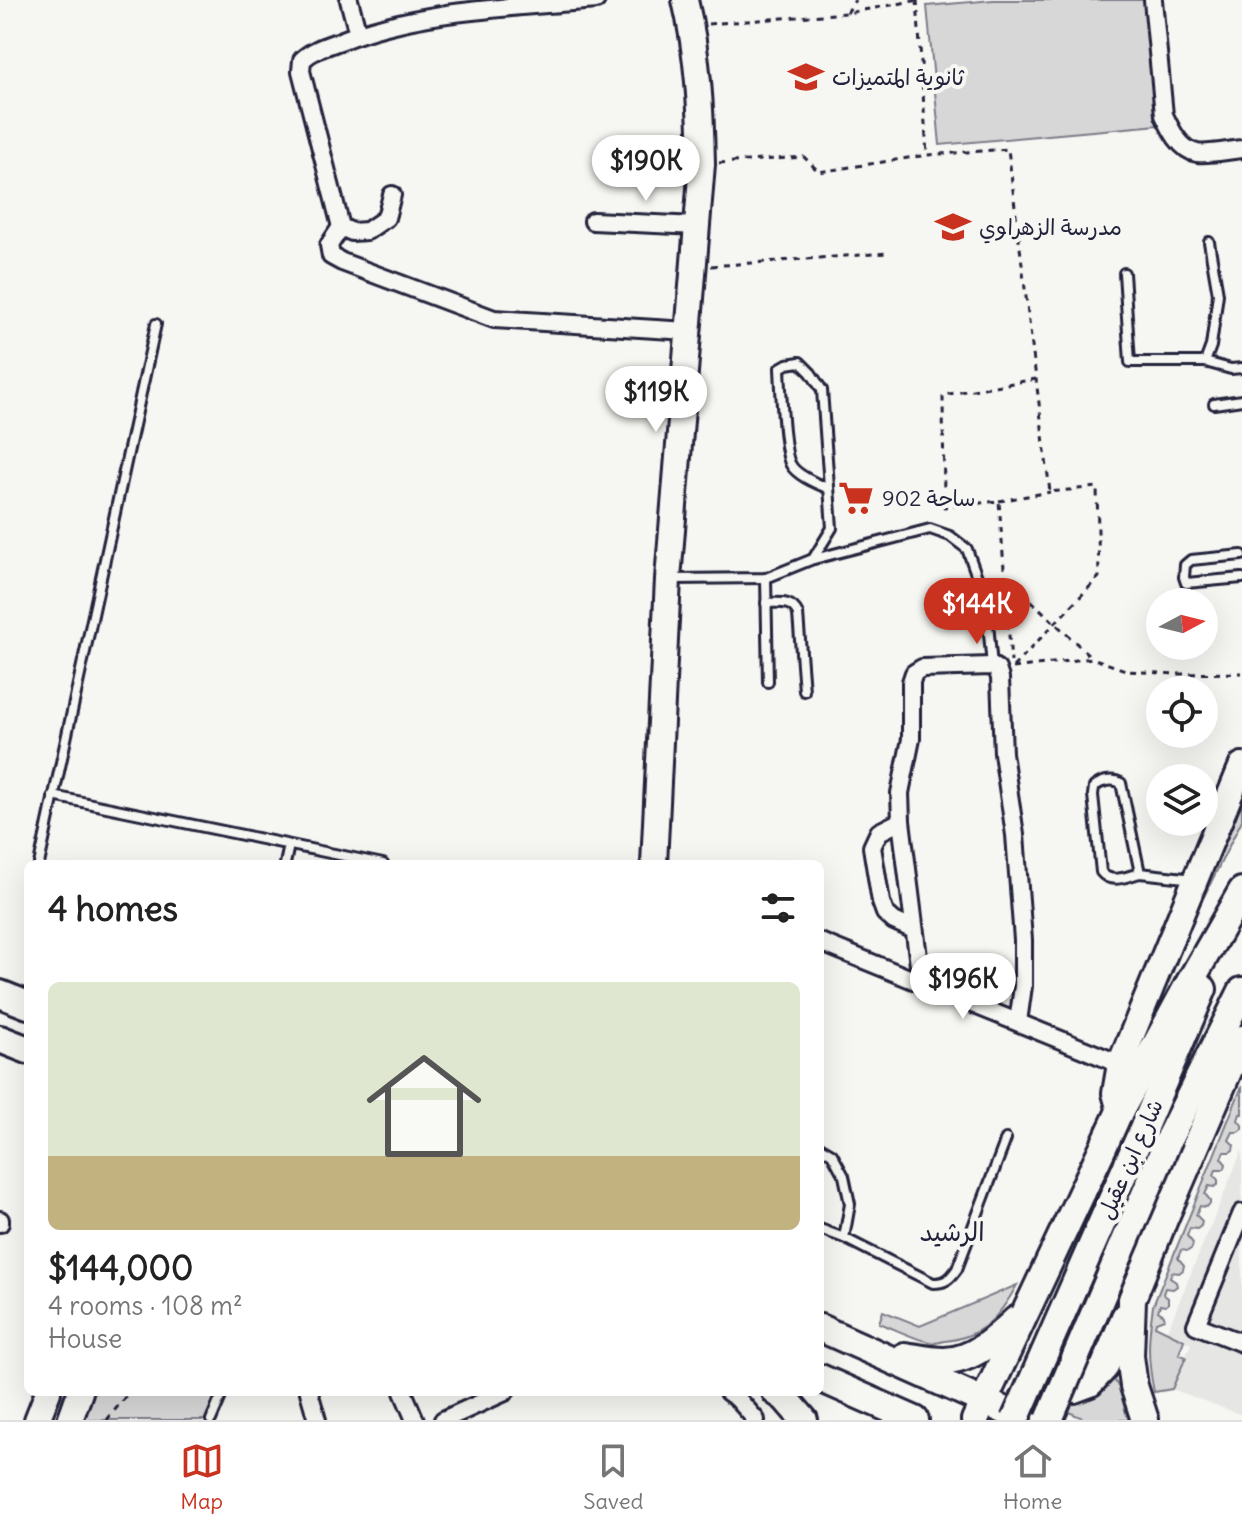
<!DOCTYPE html>
<meta charset="utf-8">
<style>
:root{--surface:#fff;--page:#f6f6f6;--text:#222;--muted:#767676;--line:#e0e0e0;--accent:#c8321e}
body{margin:0;font-family:Delius,"Playpen Sans Arabic",sans-serif;background:var(--page);color:var(--text);height:100vh;display:flex;flex-direction:column;font-size:30px;white-space:nowrap}
*{box-sizing:border-box;margin:0}
p{font-size:26px;color:var(--muted)}
.icon{flex:none;width:44px;height:44px;fill:none;stroke:currentColor;stroke-width:2;stroke-linecap:round;stroke-linejoin:round}
.map{position:relative;flex:1;overflow:hidden}
.panel{position:absolute;left:24px;top:860px;width:800px;height:536px;display:flex;flex-direction:column;background:var(--surface);border-radius:12px;box-shadow:0 8px 32px #0002}
.panel>*{flex:none}
.needle{width:52px;rotate:83deg}
.tools{position:absolute;left:1146px;top:588px;display:grid;gap:16px}
.tools a{display:grid;place-items:center;width:72px;height:72px;border-radius:50%;background:var(--surface);box-shadow:0 8px 32px #0002;font-size:40px}
.price{position:absolute;translate:-50% -68px;padding:0 18px;border-radius:28px;background:#fff;color:#222;font-size:26px;line-height:52px;filter:drop-shadow(0 2px 4px #0008)}
.price::after{content:'';position:absolute;left:50%;top:48px;width:24px;height:18px;margin-left:-12px;background:inherit;clip-path:polygon(0 0,100% 0,50% 100%)}
.price.on{background:var(--accent);color:#fff}
ul{padding:0;list-style:none}
li{display:grid;align-content:center;gap:16px;height:424px;padding:0 24px}
li+li{border-top:2px solid var(--line)}
li span{display:grid;place-items:center;height:248px;border-radius:12px;color:#555}
li>.icon{margin-inline-start:auto}
span .icon{width:144px;height:144px;fill:#fffc;stroke-width:1}
li b{font-size:34px}
h2{display:flex;justify-content:space-between;align-items:center;height:96px;padding:0 24px;font-size:34px}
.menu{display:flex;justify-content:space-around;align-items:center;height:112px;border-top:2px solid var(--line);background:var(--surface);font-size:22px;color:var(--muted)}
.menu a{display:grid;justify-items:center;gap:4px}
.menu .on{color:var(--accent)}
.map>svg:first-child{display:block}
.built{fill:#e6e6e4}
.green{fill:#d7d7d7;stroke:#7c7c89;stroke-width:2}
.lines{fill:none;stroke-linecap:round;stroke-linejoin:round}
.lane-casing{stroke:#22223b;stroke-width:14}
.street-casing{stroke:#22223b;stroke-width:22}
.secondary-casing{stroke:#22223b;stroke-width:30}
.primary-casing{stroke:#22223b;stroke-width:32}
.path{stroke:#22223b;stroke-width:3;stroke-dasharray:6 6;stroke-linecap:butt}
.lane{stroke:#f6f6f2;stroke-width:8}
.street{stroke:#f6f6f2;stroke-width:16}
.secondary{stroke:#f6f6f2;stroke-width:24}
.primary{stroke:#f6f6f2;stroke-width:26}
.primary-bridge-casing{stroke:#22223b;stroke-width:32;stroke-linecap:butt}
.primary-bridge{stroke:#f6f6f2;stroke-width:26}
.labels{text-anchor:middle;dominant-baseline:central;stroke-width:8;stroke-linejoin:round;paint-order:stroke}
.poi-label{font-size:22px;fill:#22223b;stroke:#f6f6f2;text-anchor:start}
.street-label{font-size:22px;fill:#22223b;stroke:#f6f6f2}
.quarter-label{font-size:26px;fill:#22223b;stroke:#f6f6f2}
</style>
<div class="map">
<svg width="1242" height="1420" viewBox="0 0 1242 1420">
<rect width="100%" height="100%" fill="#f6f6f2"/>
<filter id="ink" filterUnits="userSpaceOnUse"><feTurbulence type="fractalNoise" baseFrequency=".0125" numOctaves="2"/><feDisplacementMap in="SourceGraphic" scale="16" xChannelSelector="R" yChannelSelector="G"/><feConvolveMatrix kernelMatrix="1 2 1 2 8 2 1 2 1" color-interpolation-filters="sRGB"/></filter>
<g filter="url(#ink)">
<!-- built -->
<polygon class="built" points="1242,1150 1242,1415 1172,1389 1191,1344 1167,1331"/>
<!-- green -->
<g class="green">
<polygon points="993,0 1146,0 1158,125 940,145 927,6"/>
<polygon points="1242,785 1242,820 1163,979"/>
<path d="M1242,1086V1114H1240L1238,1120L1242,1125V1129L1238,1132H1233L1229,1140L1234,1145L1233,1150L1230,1152H1224L1221,1158L1226,1164L1225,1168L1222,1170H1216L1214,1175L1218,1180V1185L1214,1187L1209,1186L1205,1194L1210,1200V1204L1206,1207L1200,1206L1196,1215L1202,1221L1201,1226L1197,1229L1190,1228L1187,1236L1193,1243L1192,1248L1188,1251L1181,1250L1178,1258L1184,1265L1183,1270L1179,1273L1172,1272L1170,1278L1176,1282L1177,1286L1173,1289L1165,1288L1163,1294L1168,1298V1304L1165,1306L1160,1305L1158,1311L1164,1315V1319L1156,1322L1155,1326L1184,1340L1179,1354L1186,1357L1172,1389L1154,1392C1147,1358 1148,1340 1153,1306Z"/>
<path d="M1017,1285C1000,1316 983,1337 945,1341C941,1342 937,1343 933,1343C919,1341 893,1328 879,1323L883,1311L920,1326Z"/>
<path d="M1113,1379C1123,1389 1122,1407 1129,1420H1087L1064,1410L1068,1401L1109,1380Z"/>
<polygon points="90,1392 218,1392 207,1420 79,1420"/>
</g>
<g class="lines">
<!-- lane casing -->
<g class="lane-casing">
<g id="lane">
<polyline points="1124,273 1130,362 1205,362 1231,369 1242,368"/>
<polyline points="1205,362 1211,346 1218,294 1209,242"/>
<polyline points="1214,404 1242,400"/>
<polyline points="1242,555 1191,560 1185,565 1184,577 1186,583 1242,578"/>
<polyline points="814,559 930,529 950,536 967,549 986,602 992,666"/>
<polyline points="766,578 768,682"/>
<path d="M673,579L766,578L813,559L832,528L822,390L811,373L800,362L787,364L780,368C781,386 783,453 791,465C797,476 818,484 829,489"/>
<path d="M766,603C780,603 792,600 798,614L804,691"/>
<polyline points="53,796 383,864"/>
<polyline points="39,864 156,324"/>
<polyline points="285,864 289,845"/>
<path d="M1140,873C1127,876 1111,885 1101,872L1093,795L1094,787C1101,781 1112,778 1121,783L1140,873L1194,879"/>
<polyline points="820,1147 832,1154 844,1176 850,1204 844,1238 820,1229"/>
<path d="M844,1238L933,1283C946,1283 950,1279 957,1269L1006,1139"/>
<polyline points="211,1420 223,1392"/>
</g>
</g>
<!-- street casing -->
<g class="street-casing">
<g id="street">
<polyline points="349,0 358,34"/>
<path d="M1153,0L1164,115C1170,128 1180,150 1197,153C1207,155 1231,150 1242,149"/>
<path d="M392,195L386,218L367,231L352,232L341,227L301,71L302,60C312,50 326,46 340,41C420,9 511,8 596,0"/>
<polyline points="593,221 697,226"/>
<polyline points="341,227 329,245 331,256 342,262 494,319 688,331"/>
<polyline points="901,821 879,832 872,847 881,902 885,913 894,921 914,930"/>
<polyline points="820,942 1120,1064"/>
<polyline points="921,981 901,821 900,793 911,739 911,682 914,673 922,668 992,666 997,669 1000,678 1003,753 1015,835 1023,940 1023,986 1018,1022"/>
<polyline points="1242,1213 1196,1325 1242,1343"/>
<polyline points="0,1220 0,1223"/>
<polyline points="309,1392 317,1420"/>
<polyline points="403,1392 415,1420"/>
<polyline points="728,1392 737,1398 756,1420"/>
<polyline points="443,1420 505,1392"/>
</g>
</g>
<!-- secondary casing -->
<g class="secondary-casing">
<g id="secondary">
<path d="M654,864L668,579L702,164C701,109 698,54 685,0"/>
<polyline points="1120,1111 1115,1093 1120,1064 1242,765"/>
<polyline points="37,1420 48,1392"/>
<polyline points="70,1420 80,1392"/>
</g>
</g>
<!-- primary casing -->
<g class="primary-casing">
<g id="primary">
<polyline points="0,994 28,1005"/>
<polyline points="0,1039 28,1050"/>
<polyline points="1144,1127 1203,989"/>
<polyline points="1169,1138 1242,991"/>
<polyline points="820,1328 1008,1412"/>
<path d="M905,1356C918,1358 931,1361 944,1361C972,1361 997,1338 1016,1320"/>
<polyline points="820,1378 915,1420"/>
<polyline points="1074,1389 1090,1383 1104,1368 1125,1317"/>
<polyline points="776,1392 785,1398 804,1420"/>
<polyline points="975,1420 1120,1111 1187,987 1242,891"/>
<polyline points="1145,1420 1134,1386 1130,1356 1132,1299 1165,1217 1242,1039"/>
</g>
</g>
<!-- path -->
<g class="path">
<polyline points="917,0 927,155 1008,149 1036,379 943,395 944,507 999,501 1011,662"/>
<polyline points="847,13 855,0"/>
<polyline points="708,24 847,13 919,0"/>
<polyline points="719,163 804,157 819,172 927,155"/>
<polyline points="711,266 887,253"/>
<polyline points="999,501 1050,492"/>
<polyline points="1005,576 1092,658"/>
<polyline points="1013,667 1099,577 1097,487 1050,492 1036,379"/>
<polyline points="1013,668 1092,658 1128,671 1176,674 1242,673"/>
<polyline points="107,1420 129,1392"/>
</g>
<!-- lane -->
<use href="#lane" class="lane"/>
<!-- street -->
<use href="#street" class="street"/>
<!-- secondary -->
<use href="#secondary" class="secondary"/>
<!-- primary -->
<use href="#primary" class="primary"/>
<!-- primary-bridge casing -->
<g class="primary-bridge-casing">
<g id="primary-bridge">
<polyline points="1015,1420 1144,1127"/>
<polyline points="1049,1420 1169,1138"/>
</g>
</g>
<!-- primary-bridge -->
<use href="#primary-bridge" class="primary-bridge"/>
</g>
</g>
<!-- icons -->
<defs>
<g id="school-bare" transform="scale(2.76)"><path d="M0-5L7-2L0 1L-7-2ZM-4 1L0 2.5L4 1V4Q0 6-4 4Z" fill="#c8321e" stroke="#f6f6f2" stroke-width="2.5" paint-order="stroke"/></g>
<g id="supermarket-bare" transform="scale(2.76)"><path d="M-6-5.5h2.5l.6 2H6L4.5 2H-2.5L-4.4-4H-6ZM-1.5 3.2a1.3 1.3 0 1 0 .1 0ZM3 3.2a1.3 1.3 0 1 0 .1 0Z" fill="#c8321e" stroke="#f6f6f2" stroke-width="2.5" paint-order="stroke"/></g>
</defs>
<g fill-rule="evenodd">
<use href="#school-bare" x="806" y="77"/>
<use href="#school-bare" x="953" y="227"/>
<use href="#supermarket-bare" x="856" y="498"/>
</g>
<g class="labels">
<!-- poi labels -->
<g class="poi-label">
<text x="832" y="77">ثانوية المتميزات</text>
<text x="979" y="227">مدرسة الزهراوي</text>
<text x="882" y="498">ساحة 902</text>
</g>
<!-- street labels -->
<g class="street-label">
<text transform="translate(1130 1159) rotate(-66)">شارع ابن عقيل</text>
</g>
<!-- quarter labels -->
<g class="quarter-label">
<text x="952" y="1231">الرشيد</text>
</g>
</g>
</svg>
<div class="tools">
<a><svg class="needle" viewBox="-14 -14 28 28"><path d="M0-13l5 13h-10z" fill="#e53935"/><path d="M0 13l5-13h-10z" fill="#767676"/></svg></a>
<a><svg class="icon" aria-label="locate" viewBox="0 0 24 24"><circle cx="12" cy="12" r="6"/><path d="M12 2v4M12 18v4M2 12h4M18 12h4"/></svg></a>
<a><svg class="icon" aria-label="layers" viewBox="0 0 24 24"><path d="M12 4l9 5-9 5-9-5zM3 14l9 5 9-5"/></svg></a>
</div>
<b class="price" style="left:646px;top:203px">$190K</b>
<b class="price" style="left:656px;top:434px">$119K</b>
<b class="price on" style="left:977px;top:646px">$144K</b>
<b class="price" style="left:963px;top:1021px">$196K</b>
<section class="panel">
<h2>4 homes<svg class="icon" aria-label="filters" viewBox="0 0 24 24"><path d="M4 7h16M4 17h16"/><circle cx="9" cy="7" r="2"/><circle cx="15" cy="17" r="2"/></svg></h2>
<ul>
<li><span style="background:linear-gradient(#dfe7d0 70%,#c2b280 0)"><svg class="icon" aria-label="home" viewBox="0 0 24 24"><path d="M3 11l9-7 9 7M6 9v11h12V9"/></svg></span><div><b>$144,000</b><p>4 rooms · 108 m²</p><p>House</p></div></li>
</ul>
</section>
</div>
<nav class="menu">
<a class="on"><svg class="icon" aria-label="map" viewBox="0 0 24 24"><path d="M3 6l6-2 6 2 6-2v14l-6 2-6-2-6 2zM9 4v14M15 6v14"/></svg>Map</a>
<a><svg class="icon" aria-label="saved" viewBox="0 0 24 24"><path d="M7 4h10v16l-5-4-5 4z"/></svg>Saved</a>
<a><svg class="icon" aria-label="home" viewBox="0 0 24 24"><path d="M3 11l9-7 9 7M6 9v11h12V9"/></svg>Home</a>
</nav>
